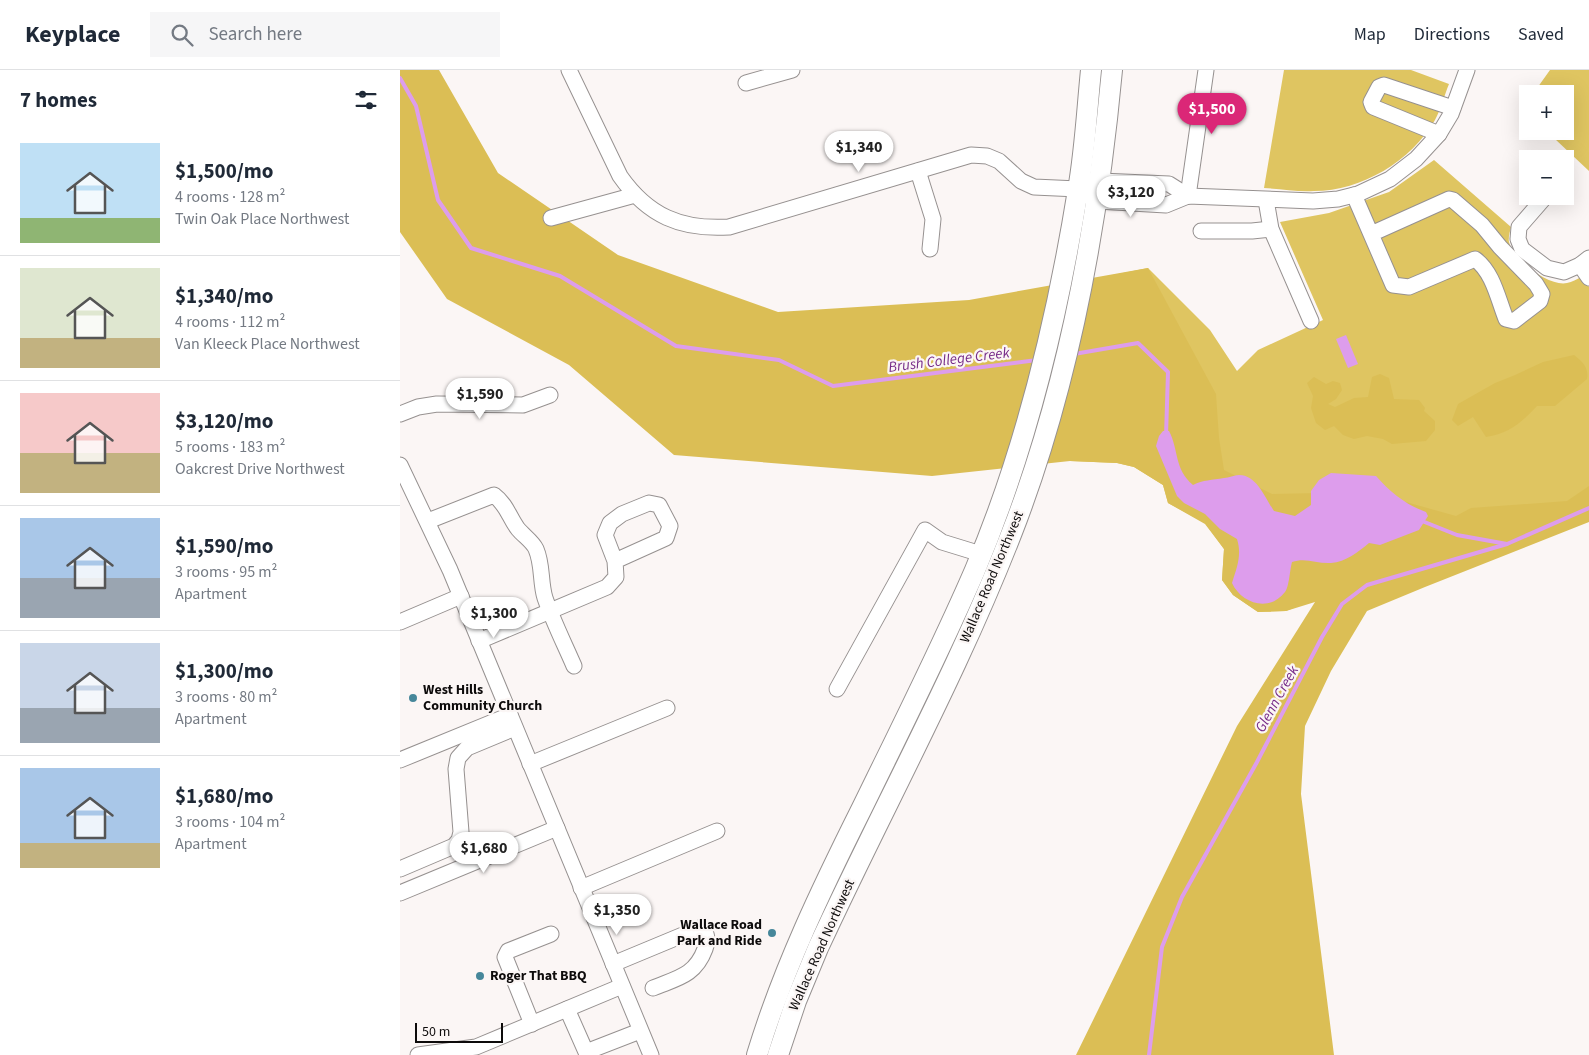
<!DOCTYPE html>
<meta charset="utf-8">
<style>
:root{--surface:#fff;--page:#f6f6f7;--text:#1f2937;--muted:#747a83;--line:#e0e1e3;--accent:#db2777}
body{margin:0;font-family:"Source Sans 3",sans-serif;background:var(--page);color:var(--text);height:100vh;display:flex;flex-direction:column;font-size:19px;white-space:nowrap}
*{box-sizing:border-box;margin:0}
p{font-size:16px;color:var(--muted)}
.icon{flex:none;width:28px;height:28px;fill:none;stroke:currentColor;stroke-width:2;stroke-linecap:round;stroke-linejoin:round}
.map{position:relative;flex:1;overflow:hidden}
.drawer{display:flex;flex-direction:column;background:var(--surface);width:400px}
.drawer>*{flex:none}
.controls{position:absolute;left:1119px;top:15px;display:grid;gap:10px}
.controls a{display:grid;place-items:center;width:55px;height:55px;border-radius:0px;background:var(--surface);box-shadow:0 5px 20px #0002;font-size:25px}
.scale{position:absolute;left:15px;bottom:12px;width:88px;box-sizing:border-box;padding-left:5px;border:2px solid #0d0b0b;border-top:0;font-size:14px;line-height:18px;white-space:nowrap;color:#0d0b0b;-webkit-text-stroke:4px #fbf6f5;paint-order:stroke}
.price{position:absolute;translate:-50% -42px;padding:0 11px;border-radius:18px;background:#fff;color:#222;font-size:16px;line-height:32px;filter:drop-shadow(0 1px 2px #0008)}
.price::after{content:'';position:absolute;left:50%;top:30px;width:15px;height:11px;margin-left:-8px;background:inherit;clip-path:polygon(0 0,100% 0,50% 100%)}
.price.on{background:var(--accent);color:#fff}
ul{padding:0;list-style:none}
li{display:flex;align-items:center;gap:15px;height:125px;padding:0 20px}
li+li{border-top:1px solid var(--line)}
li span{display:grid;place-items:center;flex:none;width:140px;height:100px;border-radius:0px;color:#555}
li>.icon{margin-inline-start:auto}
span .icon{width:60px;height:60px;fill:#fffc;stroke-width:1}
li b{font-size:21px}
h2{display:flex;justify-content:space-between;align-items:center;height:60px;padding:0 20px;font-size:21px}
header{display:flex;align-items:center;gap:30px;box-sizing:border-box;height:70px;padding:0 25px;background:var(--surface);border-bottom:1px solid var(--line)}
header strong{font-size:24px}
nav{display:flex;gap:28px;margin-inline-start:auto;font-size:18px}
.search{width:350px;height:45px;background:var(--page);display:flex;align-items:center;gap:12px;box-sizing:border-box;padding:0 18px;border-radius:0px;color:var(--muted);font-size:19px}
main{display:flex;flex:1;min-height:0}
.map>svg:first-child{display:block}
.green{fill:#dfc561}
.forest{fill:#dbbe55}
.water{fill:#dd9dec}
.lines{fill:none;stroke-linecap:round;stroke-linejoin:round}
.stream{stroke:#dd9dec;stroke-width:4}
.minor-casing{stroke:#969190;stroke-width:17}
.major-casing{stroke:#969190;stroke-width:22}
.minor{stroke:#fff;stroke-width:15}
.major{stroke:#fff;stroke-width:20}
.poi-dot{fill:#46879a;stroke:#fbf6f5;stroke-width:2}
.labels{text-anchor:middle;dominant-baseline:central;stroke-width:4.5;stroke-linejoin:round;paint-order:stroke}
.street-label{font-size:14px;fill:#0d0b0b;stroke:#fbf6f5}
.poi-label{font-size:14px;font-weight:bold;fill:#0d0b0b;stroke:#fbf6f5;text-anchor:start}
.water-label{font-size:15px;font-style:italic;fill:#772c88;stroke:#fbf6f5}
</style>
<header>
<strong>Keyplace</strong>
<div class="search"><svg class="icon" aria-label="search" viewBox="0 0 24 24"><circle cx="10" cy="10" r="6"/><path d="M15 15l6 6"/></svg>Search here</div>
<nav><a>Map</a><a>Directions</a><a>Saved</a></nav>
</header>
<main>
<section class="drawer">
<h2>7 homes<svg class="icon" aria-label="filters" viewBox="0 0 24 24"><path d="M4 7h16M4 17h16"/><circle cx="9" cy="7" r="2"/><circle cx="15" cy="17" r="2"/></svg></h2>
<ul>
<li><span style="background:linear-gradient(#bfe0f5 75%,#8fb573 0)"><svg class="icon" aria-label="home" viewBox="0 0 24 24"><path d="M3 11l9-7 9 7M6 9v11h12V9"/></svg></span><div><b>$1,500/mo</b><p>4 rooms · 128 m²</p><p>Twin Oak Place Northwest</p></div></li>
<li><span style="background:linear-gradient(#dfe7d0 70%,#c2b280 0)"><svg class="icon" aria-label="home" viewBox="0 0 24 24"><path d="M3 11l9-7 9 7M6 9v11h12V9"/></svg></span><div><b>$1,340/mo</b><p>4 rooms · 112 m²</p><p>Van Kleeck Place Northwest</p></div></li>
<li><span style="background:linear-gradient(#f6c9c9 60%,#c2b280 0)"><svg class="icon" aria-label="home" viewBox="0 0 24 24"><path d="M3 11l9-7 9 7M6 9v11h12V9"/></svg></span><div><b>$3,120/mo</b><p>5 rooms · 183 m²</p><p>Oakcrest Drive Northwest</p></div></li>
<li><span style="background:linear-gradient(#a9c7e8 60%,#9aa5b1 0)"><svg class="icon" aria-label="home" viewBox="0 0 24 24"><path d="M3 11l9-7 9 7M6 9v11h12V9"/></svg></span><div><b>$1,590/mo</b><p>3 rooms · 95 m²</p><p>Apartment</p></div></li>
<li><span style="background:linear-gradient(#c9d6e8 65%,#9aa5b1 0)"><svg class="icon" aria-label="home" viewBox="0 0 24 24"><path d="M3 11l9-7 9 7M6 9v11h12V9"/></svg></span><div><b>$1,300/mo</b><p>3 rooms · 80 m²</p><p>Apartment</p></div></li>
<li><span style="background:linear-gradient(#a9c7e8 75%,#c2b280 0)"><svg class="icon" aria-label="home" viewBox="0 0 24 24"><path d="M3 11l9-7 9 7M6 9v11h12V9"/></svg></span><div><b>$1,680/mo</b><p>3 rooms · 104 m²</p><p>Apartment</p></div></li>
</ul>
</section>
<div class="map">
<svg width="1189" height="985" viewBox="0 0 1189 985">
<rect width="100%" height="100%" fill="#fbf6f5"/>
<!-- green -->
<g class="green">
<path d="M884,0H1011L1049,14C1044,26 1041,39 1035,50C1011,91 962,121 914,121C898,122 881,119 864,118Z"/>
<polygon points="1150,0 1189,0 1189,101 1155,69 1137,65 1132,61 1165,61 1165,24 1135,24 1135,21"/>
<path d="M1034,90L1111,157C1110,161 1108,168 1109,172C1113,190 1149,217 1167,213C1172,212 1177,209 1181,207L1189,217V421L1156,437L886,541L858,542L833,525L822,510L824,479L805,453L768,433L763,415L734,397L717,393L670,391L713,205L748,198L810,260L837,301L858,280L923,250L880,152L929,143L989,122Z"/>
</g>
<!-- forest -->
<g class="forest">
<polygon points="0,0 39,0 98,103 218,185 378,242 569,230 748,198 816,324 819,368 824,400 872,424 970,422 1056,446 1071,438 1167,431 1189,416 1189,452 1025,517 967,541 931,601 905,656 901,724 934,985 676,985 837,656 915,532 886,541 858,542 833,525 822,510 824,479 805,454 768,433 763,415 734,397 717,393 670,391 532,406 274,385 169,295 47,229 0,162"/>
<path d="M1174,285C1183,292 1189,298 1187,309L1155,336H1137C1122,352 1109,364 1086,367L1073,347L1058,356L1052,350L1058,334L1095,313L1115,305L1143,292Z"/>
<polygon points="980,304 989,308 994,329 1019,330 1025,338 1024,341 1035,351 1035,360 1026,371 992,374 983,369 967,366 954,369 943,365 934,356 925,360 916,353 911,338 913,326 907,313 914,307 926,314 933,311 940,313 942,320 936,329 928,334 935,337 954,328 968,327 972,307"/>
</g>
<!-- water -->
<g class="water">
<polygon points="946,265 958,294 948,298 936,269"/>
<path d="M763,361H769C779,380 774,399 793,415C803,410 812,410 824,408C829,408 834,405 839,405C857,405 865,428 874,441L895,446L911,435V421L919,410L931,403L976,406C990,422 1006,435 1026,442L1028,446L1019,460L980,475L969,473C958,482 946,492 931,493C917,494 906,487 892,492C890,499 889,518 885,522C869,543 841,533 832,513C837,497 842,485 837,469L820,459L805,444L784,433L777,426L756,376L759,366Z"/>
</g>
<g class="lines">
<!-- stream -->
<g class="stream">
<polyline points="0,8 16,36 38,130 71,178 160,206 276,276 379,290 433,316 637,290"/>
<polyline points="674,284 738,273 768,302 766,366"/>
<polyline points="1019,452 1022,451 1057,465 1107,474"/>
<polyline points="749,985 762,877 782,827 857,692 922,567 942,534 967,515 1107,474 1189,438"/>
</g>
<!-- minor casing -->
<g class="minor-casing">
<g id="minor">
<path d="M169,0L220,106C248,146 281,160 329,157L571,85L587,86L599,91L621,111L634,117L678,119L700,111L769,114L788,126"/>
<polyline points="346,13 392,0"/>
<polyline points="1039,64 973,37 971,32 979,17 984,15 1053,38"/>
<polyline points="518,101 533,149 530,179"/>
<polyline points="688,125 697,131 766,135 788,126 913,131 938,129 958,124 990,109 1016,89 1039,64 1051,44 1067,0"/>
<path d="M954,125C967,155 980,185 993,215L1009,217L1075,189C1093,202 1098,229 1106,249L1114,251L1140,231L1142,224L1136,214L1100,177L1082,155L1053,130L1049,129L971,164"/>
<polyline points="788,126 806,0"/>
<polyline points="1146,126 1119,157 1118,169 1122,179 1147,198 1164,202 1180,195 1189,188"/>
<polyline points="866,130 871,159 911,251"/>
<polyline points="151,148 235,125"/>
<polyline points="801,161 852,161 871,159"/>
<polyline points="1180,195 1189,208"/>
<polyline points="0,344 18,337 37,334 123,335 150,325"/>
<polyline points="0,395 50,500 251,985"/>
<path d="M28,451L94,425C107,435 109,447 118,459C124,466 133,472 136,479C143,495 140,512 145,528C153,551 164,573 174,596"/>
<polyline points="0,552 61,526"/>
<polyline points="79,571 207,517 216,507 215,491 205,465 210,453 222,444 249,433 259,435 270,456 266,468 215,491"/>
<polyline points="437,619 525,460 542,472 581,484"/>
<polyline points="0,690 110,645"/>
<polyline points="130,694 267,638"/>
<polyline points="0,799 54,776 59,770 61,762 56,699 58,688 67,678 115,658"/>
<polyline points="181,818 317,761"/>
<polyline points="0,823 157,758"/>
<path d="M213,894L302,857C308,865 308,870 305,879C295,906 277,908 253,918"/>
<polyline points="167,939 186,982 240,961"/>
<polyline points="132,954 105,887 108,881 151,864"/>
<polyline points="18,985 76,977 222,916"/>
</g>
</g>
<!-- major casing -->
<g class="major-casing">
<g id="major">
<path d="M357,985C383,899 422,818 462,738C500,660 540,581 575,500C626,380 657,250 678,120C685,81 687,40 691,0"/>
<path d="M378,985L396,931L418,878C484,735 561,597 617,449C671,305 698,152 712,0"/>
</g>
</g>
<!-- minor -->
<use href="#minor" class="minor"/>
<!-- major -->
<use href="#major" class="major"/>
</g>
<!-- markers -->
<g class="poi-dot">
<circle cx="13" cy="628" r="5"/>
<circle cx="372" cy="863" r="5"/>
<circle cx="80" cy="906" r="5"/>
</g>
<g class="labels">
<!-- street labels -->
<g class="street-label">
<text transform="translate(592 507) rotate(-67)">Wallace Road Northwest</text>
<text transform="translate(422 875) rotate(-66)">Wallace Road Northwest</text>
</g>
<!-- poi labels -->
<g class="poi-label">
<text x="23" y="620">West Hills<tspan x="23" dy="16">Community Church</tspan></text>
<text x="362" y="855" text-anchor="end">Wallace Road<tspan x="362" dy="16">Park and Ride</tspan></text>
<text x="90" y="906">Roger That BBQ</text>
</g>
<!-- water labels -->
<g class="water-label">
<text transform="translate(549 290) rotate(-7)">Brush College Creek</text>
<text transform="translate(877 629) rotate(-61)">Glenn Creek</text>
</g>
</g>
</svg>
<div class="controls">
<a>+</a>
<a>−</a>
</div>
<div class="scale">50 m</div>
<b class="price on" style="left:812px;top:65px">$1,500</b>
<b class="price" style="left:459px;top:103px">$1,340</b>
<b class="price" style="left:731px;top:148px">$3,120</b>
<b class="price" style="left:80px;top:350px">$1,590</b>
<b class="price" style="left:94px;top:569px">$1,300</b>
<b class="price" style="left:84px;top:804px">$1,680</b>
<b class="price" style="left:217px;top:866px">$1,350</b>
</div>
</main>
